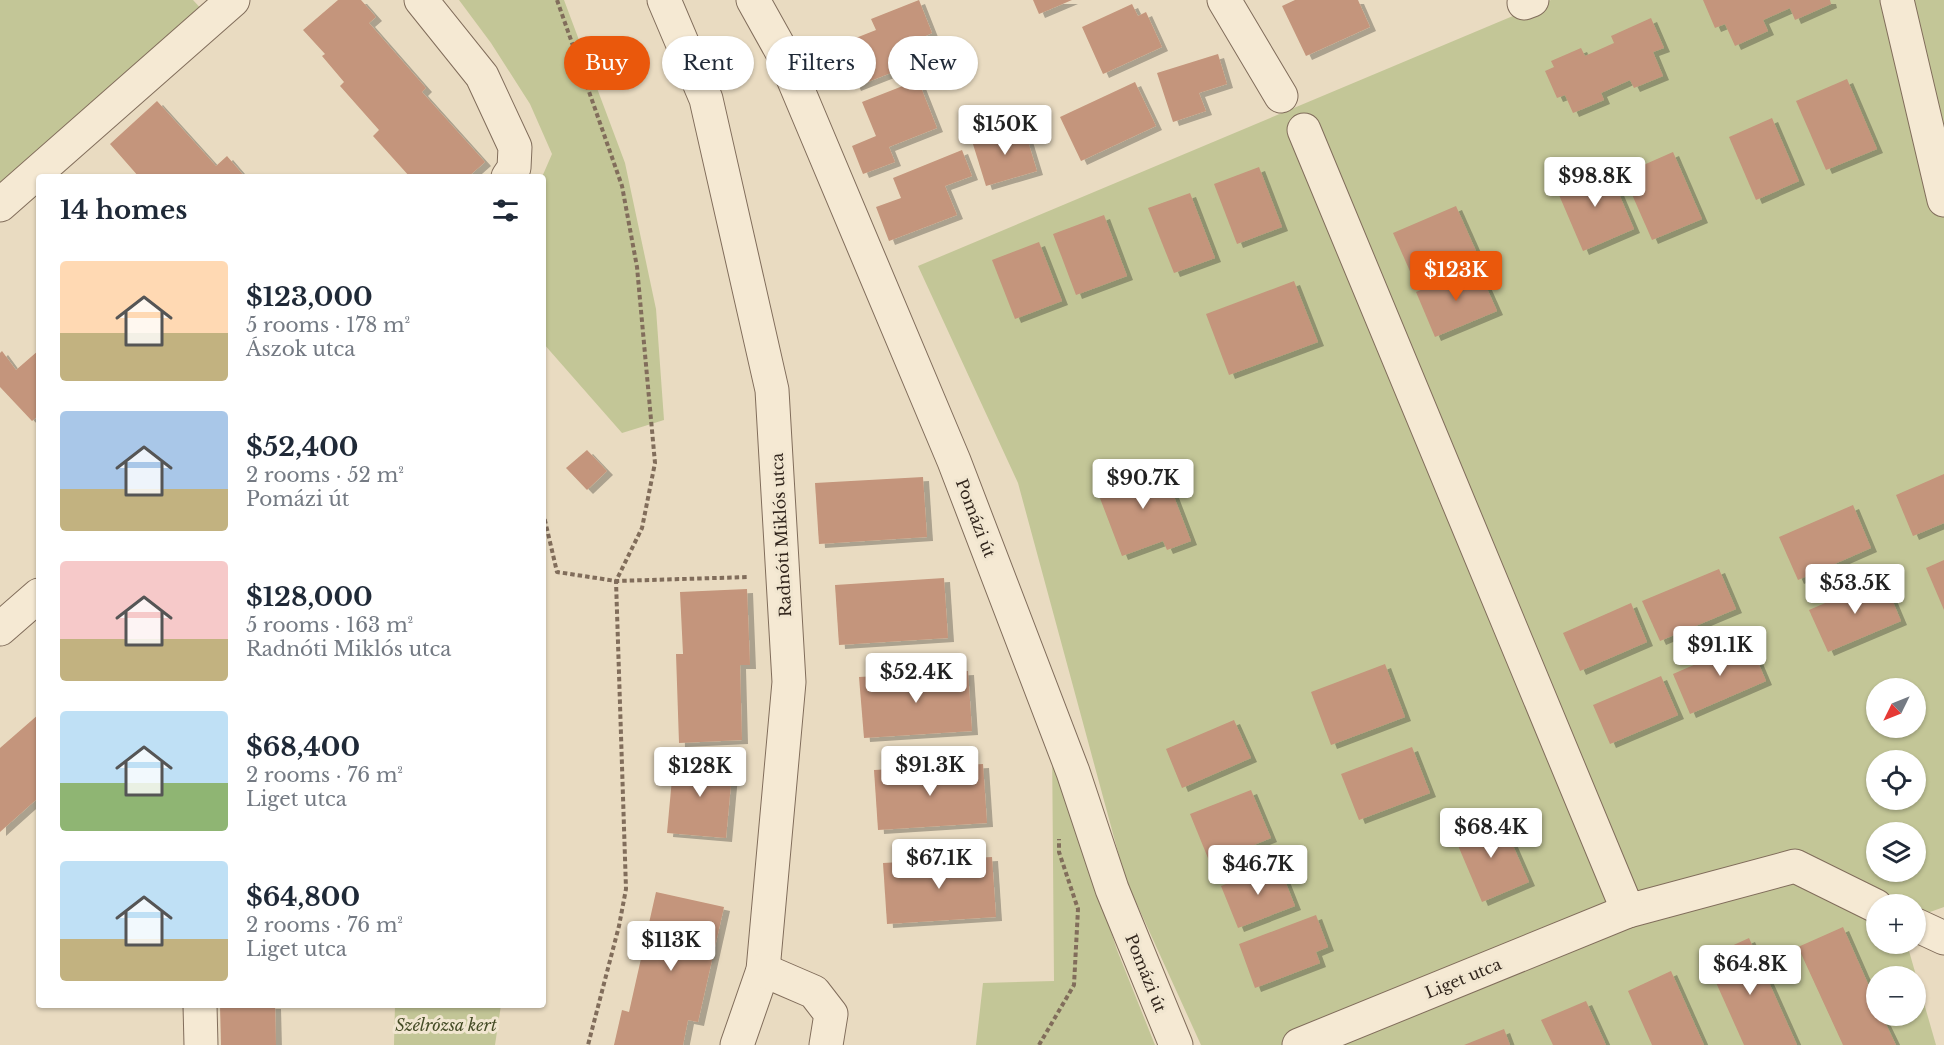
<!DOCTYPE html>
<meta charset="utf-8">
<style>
:root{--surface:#fff;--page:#f2f2f3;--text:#1f2937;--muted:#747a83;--accent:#ea580c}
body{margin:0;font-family:"Libre Baskerville",serif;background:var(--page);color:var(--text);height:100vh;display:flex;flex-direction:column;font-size:22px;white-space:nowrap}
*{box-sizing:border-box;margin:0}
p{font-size:20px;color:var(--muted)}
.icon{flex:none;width:33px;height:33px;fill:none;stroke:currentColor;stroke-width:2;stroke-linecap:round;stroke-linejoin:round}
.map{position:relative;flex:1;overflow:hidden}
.drawer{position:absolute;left:36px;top:174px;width:510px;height:834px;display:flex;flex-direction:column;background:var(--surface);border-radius:6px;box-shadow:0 2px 4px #0004}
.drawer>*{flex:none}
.banner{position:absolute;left:564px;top:36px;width:570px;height:54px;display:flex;gap:12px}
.needle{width:39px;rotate:227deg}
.buttons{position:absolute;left:1866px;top:678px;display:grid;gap:12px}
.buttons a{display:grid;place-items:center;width:60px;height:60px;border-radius:50%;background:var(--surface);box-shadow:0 2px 4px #0004;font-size:30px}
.price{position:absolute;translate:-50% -51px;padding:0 14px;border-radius:6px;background:#fff;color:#222;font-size:20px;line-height:39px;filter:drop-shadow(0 2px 3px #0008)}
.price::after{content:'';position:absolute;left:50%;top:36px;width:18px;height:14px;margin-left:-9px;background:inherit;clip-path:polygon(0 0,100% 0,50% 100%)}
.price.current{background:var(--accent);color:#fff}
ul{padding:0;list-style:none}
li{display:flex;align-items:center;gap:18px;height:150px;padding:0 24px}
li span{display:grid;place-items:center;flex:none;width:168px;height:120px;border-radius:6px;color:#555}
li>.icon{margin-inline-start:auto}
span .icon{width:72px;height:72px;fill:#fffc;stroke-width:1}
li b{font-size:26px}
h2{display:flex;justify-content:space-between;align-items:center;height:72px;padding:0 24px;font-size:26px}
.pill{padding:0 21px;border-radius:27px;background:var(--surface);box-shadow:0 2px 4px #0004;font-size:21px;line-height:54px}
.pill.current{background:var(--accent);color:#fff}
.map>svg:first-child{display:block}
.green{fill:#c3c697;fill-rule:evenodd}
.building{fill:#c4957b;filter:url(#shadow)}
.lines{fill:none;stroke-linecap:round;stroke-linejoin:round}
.minor-casing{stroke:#816d5b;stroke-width:35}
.path{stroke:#816d5b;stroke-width:4;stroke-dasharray:4.5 3;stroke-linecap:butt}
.minor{stroke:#f5e9d3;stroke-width:33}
.labels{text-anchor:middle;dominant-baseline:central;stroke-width:6;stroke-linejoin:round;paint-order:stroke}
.street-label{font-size:16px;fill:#32261d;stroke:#f1e6d0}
.park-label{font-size:16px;font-style:italic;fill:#454c26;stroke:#f1e6d0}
</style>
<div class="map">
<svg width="1944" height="1045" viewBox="0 0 1944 1045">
<defs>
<filter id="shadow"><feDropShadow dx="6" dy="4" stdDeviation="0" flood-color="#0004"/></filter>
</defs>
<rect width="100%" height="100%" fill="#e9dbc1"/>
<!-- green -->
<g class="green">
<polygon points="0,0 193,0 204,12 0,188"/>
<polygon points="459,0 564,0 625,163 656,309 664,420 622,433 543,343 542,177 552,154 530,104 491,43"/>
<path d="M1551,0H1944V907L1916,917V904H1876V944H1907L1936,1045H1201L1125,878L1018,483L918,266ZM1876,688H1916V728H1876ZM1876,760H1916V800H1876ZM1876,832H1916V872H1876ZM1876,976H1916V1016H1876Z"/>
<polygon points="1052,739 1075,822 1117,950 1155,1045 976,1045 983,983 1054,981"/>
<polygon points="395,1005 501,1005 495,1045 394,1045"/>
</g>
<!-- building -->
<g class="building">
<polygon points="338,0 361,0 376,17 369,23 426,88 422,92 485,162 468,177 410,177 373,136 379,130 340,86 344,82 322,56 325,54 303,30"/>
<polygon points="919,0 932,33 921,38 929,58 855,87 838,45 876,30 871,19"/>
<polygon points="1033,0 1072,0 1039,14"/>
<polygon points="1295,0 1358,0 1370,27 1306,56 1282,6"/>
<polygon points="1703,0 1830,0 1831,4 1795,20 1790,8 1763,20 1768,31 1735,46 1725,24 1715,28"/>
<polygon points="1132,4 1138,16 1146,12 1162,47 1103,74 1082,27"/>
<polygon points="1651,18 1664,48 1653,52 1663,76 1634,88 1630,80 1601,93 1604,100 1573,113 1565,95 1557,98 1545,71 1554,67 1551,61 1581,48 1585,56 1614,43 1611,36"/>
<polygon points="1218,54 1227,84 1199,93 1206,111 1173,122 1157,73"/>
<polygon points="1847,79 1877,149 1826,170 1796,101"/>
<polygon points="918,80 937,128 889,147 895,162 863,174 852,146 876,136 862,102"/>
<polygon points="1135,82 1156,126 1081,161 1060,117"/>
<polygon points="157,101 216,166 227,156 245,177 139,177 110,144"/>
<polygon points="1772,118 1799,181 1756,200 1729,137"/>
<polygon points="1023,125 1037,171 986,186 972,141"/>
<polygon points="962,150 972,176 945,186 957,215 889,241 876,207 901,198 893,178"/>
<polygon points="1673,152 1702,219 1652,240 1623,174"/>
<polygon points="1607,166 1634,229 1583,251 1556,188"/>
<polygon points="1259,167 1282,227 1237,244 1214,184"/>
<polygon points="1190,193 1215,258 1174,273 1148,208"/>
<polygon points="1456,206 1476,251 1413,278 1393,233"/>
<polygon points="1104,215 1127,276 1076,295 1053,234"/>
<polygon points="1039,242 1062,301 1015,319 992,260"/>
<polygon points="1477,266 1497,311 1435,337 1416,292"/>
<polygon points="1294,281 1318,342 1229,375 1206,314"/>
<polygon points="39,350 39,415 32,421 0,387 0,353 2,351 16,370"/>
<polygon points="587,450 607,471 587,490 566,468"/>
<polygon points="1160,460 1191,541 1167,550 1163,541 1122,556 1095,485"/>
<polygon points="1944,474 1944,523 1913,536 1896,495"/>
<polygon points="923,477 927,537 819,544 815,483"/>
<polygon points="1853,505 1871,548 1798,580 1779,537"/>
<polygon points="1944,560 1944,610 1926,568"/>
<polygon points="1719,569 1736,609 1660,641 1642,601"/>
<polygon points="944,578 948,638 839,645 835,585"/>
<polygon points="1883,578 1901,621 1828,652 1809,610"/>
<polygon points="747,589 750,665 740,665 742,740 679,743 676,654 683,654 680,592"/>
<polygon points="1631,603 1647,642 1580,671 1563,633"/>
<polygon points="1749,641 1766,681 1690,714 1673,674"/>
<polygon points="1385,664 1405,717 1331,745 1311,692"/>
<polygon points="968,671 972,731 864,738 859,677"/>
<polygon points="1661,676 1678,715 1610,744 1593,705"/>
<polygon points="39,714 39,797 0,832 0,748"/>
<polygon points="1234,720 1251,758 1182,788 1166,749"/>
<polygon points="1412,747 1430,793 1359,820 1341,774"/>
<polygon points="674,757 733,762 726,838 667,833"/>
<polygon points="983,764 987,823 878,830 874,770"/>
<polygon points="1251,790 1271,838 1210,863 1190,814"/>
<polygon points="1500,816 1529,882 1482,902 1454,836"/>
<polygon points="992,857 996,917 887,924 883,863"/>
<polygon points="1278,863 1295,906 1238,928 1221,886"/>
<polygon points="656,892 724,907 698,1022 688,1020 683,1045 614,1045 622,1010 629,1012"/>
<polygon points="1316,915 1328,947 1316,952 1320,963 1255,988 1239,944"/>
<polygon points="1843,927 1876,1002 1876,1016 1882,1016 1896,1045 1843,1045 1798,947"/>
<polygon points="1749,938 1797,1045 1744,1045 1705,958"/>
<polygon points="1671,971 1704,1045 1652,1045 1628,991"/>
<polygon points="1586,1001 1606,1045 1553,1045 1541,1020"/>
<polygon points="220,1005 275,1005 276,1045 221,1045"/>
<polygon points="1504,1029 1510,1045 1464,1045"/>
</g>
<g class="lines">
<!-- minor casing -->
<g class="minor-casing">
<g id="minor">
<polyline points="421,0 482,76 515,147 514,168 508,177"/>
<polyline points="664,0 706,99 772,390 789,682 763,970 737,1045"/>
<polyline points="753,0 782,52 954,461 1073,772 1112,889 1176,1045"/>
<polyline points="1224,0 1281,96"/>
<polyline points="1897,0 1944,200"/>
<polyline points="1524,3 1532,0"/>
<polyline points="1304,130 1628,911 1795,866 1876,906"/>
<polyline points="0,205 233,0"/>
<polyline points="0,629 39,595"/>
<polyline points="1916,925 1944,938"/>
<polyline points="763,970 814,992 831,1014 826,1045"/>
<polyline points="200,1005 201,1045"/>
<polyline points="1299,1045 1628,911"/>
</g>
</g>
<!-- path -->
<g class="path">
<polyline points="557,0 622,186 637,267 655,463 642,528 616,581 626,889 619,926 588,1045"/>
<polyline points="543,512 557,572 616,581 749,577"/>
<polyline points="1039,1045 1074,985 1078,909 1059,852 1059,839"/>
</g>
<!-- minor -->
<use href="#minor" class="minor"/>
</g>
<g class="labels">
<!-- street labels -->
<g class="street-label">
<text transform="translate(976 518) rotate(69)">Pomázi út</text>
<text transform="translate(781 535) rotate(-93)">Radnóti Miklós utca</text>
<text transform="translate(1146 973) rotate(68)">Pomázi út</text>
<text transform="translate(1463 978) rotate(-22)">Liget utca</text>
</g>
<!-- park labels -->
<g class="park-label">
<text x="446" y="1025">Szélrózsa kert</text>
</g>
</g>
</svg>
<div class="buttons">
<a><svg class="needle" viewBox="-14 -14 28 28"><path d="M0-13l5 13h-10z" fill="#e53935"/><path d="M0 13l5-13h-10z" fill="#747a83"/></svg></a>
<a><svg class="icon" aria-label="locate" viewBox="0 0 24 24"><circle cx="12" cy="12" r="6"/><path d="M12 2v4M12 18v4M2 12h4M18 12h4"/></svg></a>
<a><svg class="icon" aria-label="layers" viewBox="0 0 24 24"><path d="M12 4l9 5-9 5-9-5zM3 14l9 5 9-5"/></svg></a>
<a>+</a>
<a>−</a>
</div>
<b class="price" style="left:1005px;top:156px">$150K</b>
<b class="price" style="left:1595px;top:208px">$98.8K</b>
<b class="price current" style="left:1456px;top:302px">$123K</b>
<b class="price" style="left:1143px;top:510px">$90.7K</b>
<b class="price" style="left:1855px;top:615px">$53.5K</b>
<b class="price" style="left:1720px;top:677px">$91.1K</b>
<b class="price" style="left:916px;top:704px">$52.4K</b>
<b class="price" style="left:930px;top:797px">$91.3K</b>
<b class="price" style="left:700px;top:798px">$128K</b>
<b class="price" style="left:1491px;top:859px">$68.4K</b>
<b class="price" style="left:939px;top:890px">$67.1K</b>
<b class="price" style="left:1258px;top:896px">$46.7K</b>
<b class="price" style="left:671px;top:972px">$113K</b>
<b class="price" style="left:1750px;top:996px">$64.8K</b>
<div class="banner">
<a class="pill current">Buy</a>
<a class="pill">Rent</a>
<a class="pill">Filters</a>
<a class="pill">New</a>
</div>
<section class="drawer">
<h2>14 homes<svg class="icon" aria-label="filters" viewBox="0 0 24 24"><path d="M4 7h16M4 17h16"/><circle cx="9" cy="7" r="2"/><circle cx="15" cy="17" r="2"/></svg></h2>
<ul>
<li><span style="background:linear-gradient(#ffd9b3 60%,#c2b280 0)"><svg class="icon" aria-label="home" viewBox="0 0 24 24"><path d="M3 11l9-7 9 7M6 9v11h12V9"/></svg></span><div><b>$123,000</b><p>5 rooms · 178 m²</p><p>Ászok utca</p></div></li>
<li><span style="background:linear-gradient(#a9c7e8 65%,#c2b280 0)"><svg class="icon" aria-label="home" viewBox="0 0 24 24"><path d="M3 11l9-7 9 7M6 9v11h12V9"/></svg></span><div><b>$52,400</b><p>2 rooms · 52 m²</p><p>Pomázi út</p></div></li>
<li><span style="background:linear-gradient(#f6c9c9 65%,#c2b280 0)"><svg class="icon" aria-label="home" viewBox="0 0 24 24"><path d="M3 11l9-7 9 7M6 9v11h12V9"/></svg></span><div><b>$128,000</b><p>5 rooms · 163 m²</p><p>Radnóti Miklós utca</p></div></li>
<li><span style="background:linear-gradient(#bfe0f5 60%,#8fb573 0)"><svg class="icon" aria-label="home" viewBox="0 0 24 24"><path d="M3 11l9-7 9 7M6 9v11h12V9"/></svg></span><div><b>$68,400</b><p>2 rooms · 76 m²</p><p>Liget utca</p></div></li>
<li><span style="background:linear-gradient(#bfe0f5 65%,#c2b280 0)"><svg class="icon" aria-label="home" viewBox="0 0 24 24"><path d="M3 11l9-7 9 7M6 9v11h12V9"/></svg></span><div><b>$64,800</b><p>2 rooms · 76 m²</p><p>Liget utca</p></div></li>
</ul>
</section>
</div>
